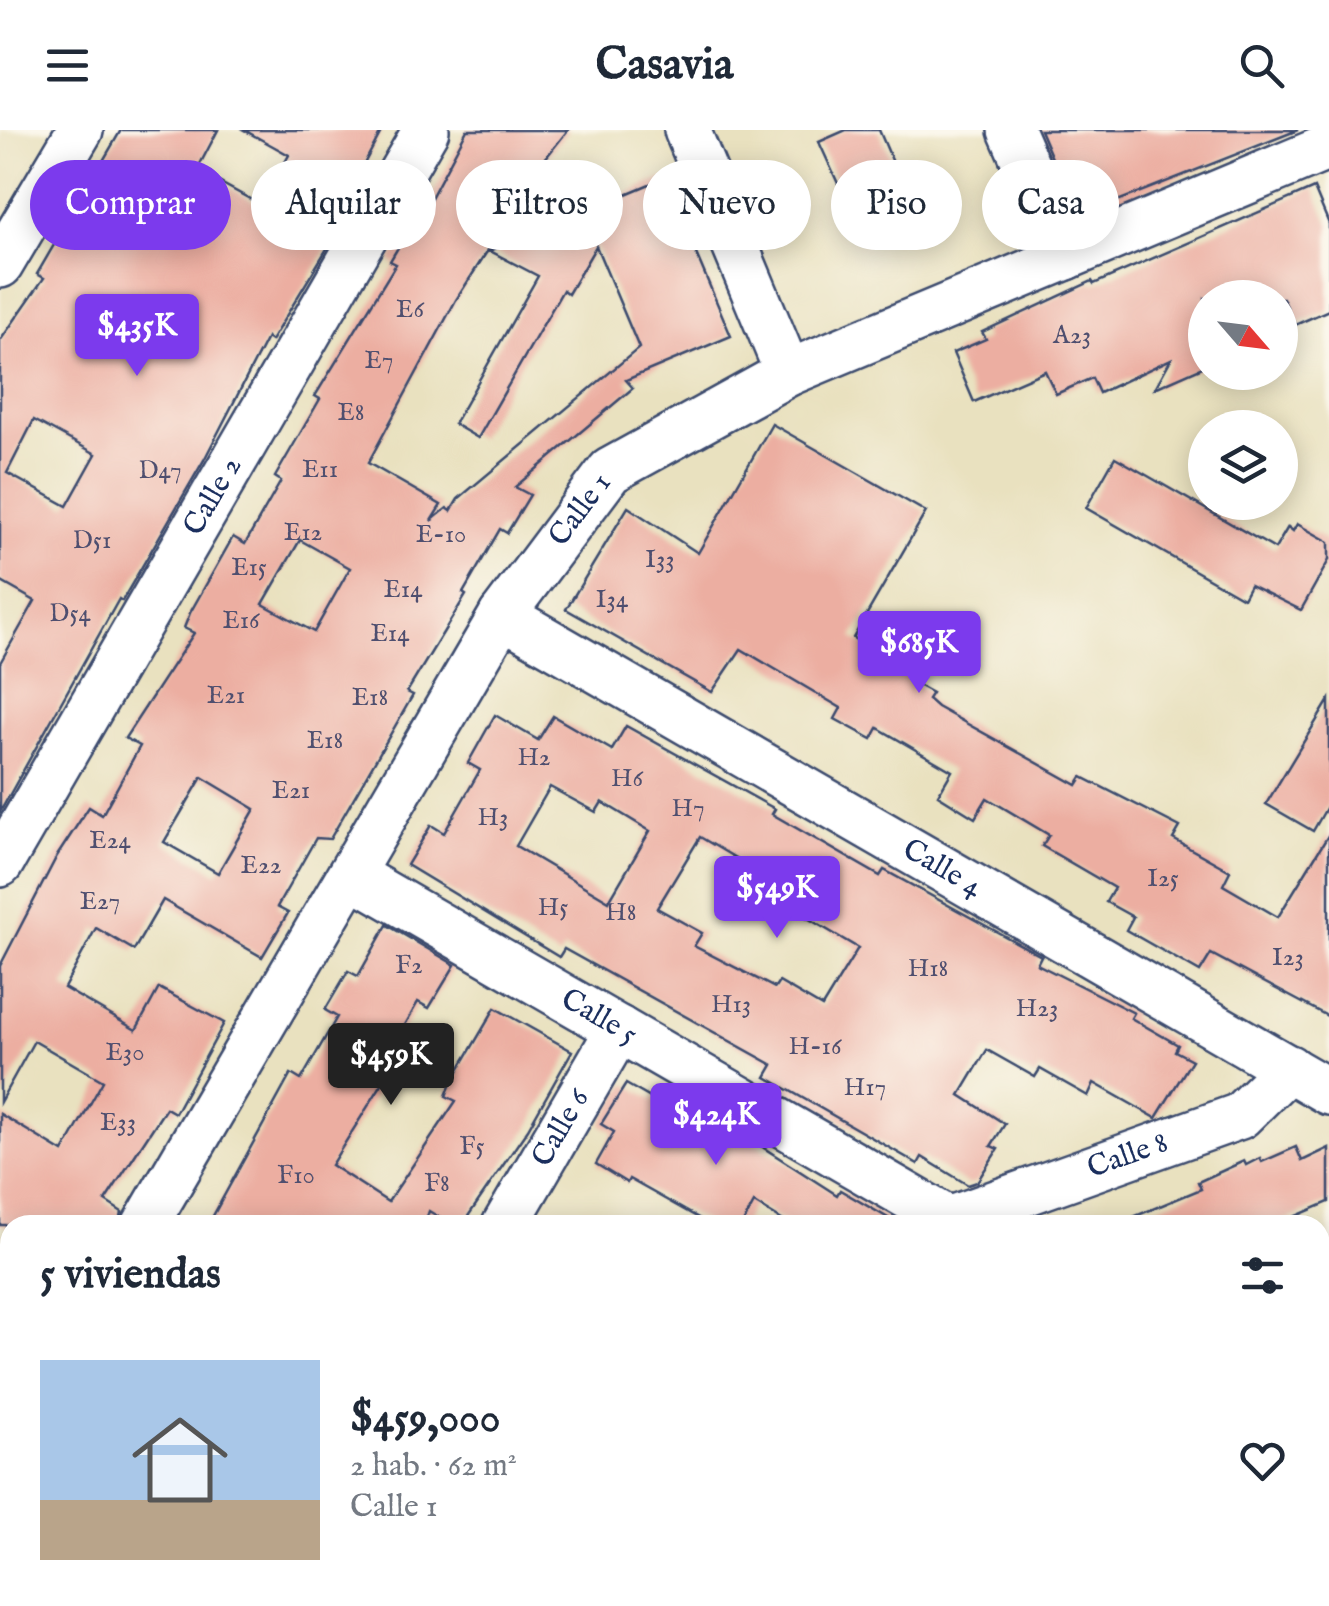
<!DOCTYPE html>
<html lang="es">
<meta charset="utf-8">
<style>
:root{--surface:#fff;--page:#f2f2f3;--text:#1f2937;--muted:#747a83;--accent:#7c3aed}
body{margin:0;font-family:"IM FELL English",serif;background:var(--page);color:var(--text);height:100vh;display:flex;flex-direction:column;font-size:38px;white-space:nowrap}
*{box-sizing:border-box;margin:0}
p{font-size:32px;color:var(--muted)}
.icon{flex:none;width:55px;height:55px;fill:none;stroke:currentColor;stroke-width:2;stroke-linecap:round;stroke-linejoin:round}
.map{position:relative;flex:1;overflow:hidden}
.details{position:absolute;left:0px;top:1085px;width:1330px;height:392px;display:flex;flex-direction:column;background:var(--surface);border-radius:30px 30px 0 0;box-shadow:0 5px 25px #0003}
.details>*{flex:none}
.hud{position:absolute;left:30px;top:30px;width:1270px;height:90px;display:flex;gap:20px}
.needle{width:65px;rotate:118deg}
.controls{position:absolute;left:1188px;top:150px;display:grid;gap:20px}
.controls a{display:grid;place-items:center;width:110px;height:110px;border-radius:50%;background:var(--surface);box-shadow:0 5px 25px #0003;font-size:50px}
.price{position:absolute;translate:-50% -85px;padding:0 22px;border-radius:10px;background:var(--accent);color:#fff;font-size:32px;line-height:65px;filter:drop-shadow(0 2px 5px #0008)}
.price::after{content:'';position:absolute;left:50%;top:60px;width:30px;height:22px;margin-left:-15px;background:inherit;clip-path:polygon(0 0,100% 0,50% 100%)}
.price.active{background:#222;color:#fff}
ul{padding:0;list-style:none}
li{display:flex;align-items:center;gap:30px;height:250px;padding:0 40px}
li span{display:grid;place-items:center;flex:none;width:280px;height:200px;border-radius:0px;color:#555}
li>.icon{margin-inline-start:auto}
span .icon{width:120px;height:120px;fill:#fffc;stroke-width:1}
li b{font-size:42px}
h2{display:flex;justify-content:space-between;align-items:center;height:120px;padding:0 40px;font-size:42px}
.chip{padding:0 35px;border-radius:45px;background:var(--surface);box-shadow:0 5px 25px #0003;font-size:35px;line-height:90px}
.chip.active{background:var(--accent);color:#fff}
header{display:flex;justify-content:space-between;align-items:center;height:130px;padding:0 40px;background:var(--surface);font-size:45px;font-weight:800}
.map>svg:first-child{display:block}
.building{fill:#ecaea1;fill-rule:evenodd}
.lines{fill:none;stroke-linecap:round;stroke-linejoin:round}
.minor-casing{stroke:#3a4a6d;stroke-width:50}
.minor{stroke:#fff;stroke-width:45}
.labels{text-anchor:middle;dominant-baseline:central;stroke-width:9;stroke-linejoin:round;paint-order:stroke}
.number-label{font-size:25px;fill:#4f4f6f}
.street-label{font-size:30px;fill:#1b2f5e;stroke:#fbf7ec}
</style>
<header><svg class="icon" aria-label="menu" viewBox="0 0 24 24"><path d="M4 6h16M4 12h16M4 18h16"/></svg>Casavia<svg class="icon" aria-label="search" viewBox="0 0 24 24"><circle cx="10" cy="10" r="6"/><path d="M15 15l6 6"/></svg></header>
<div class="map">
<svg width="1329" height="1476" viewBox="0 0 1329 1476">
<rect width="100%" height="100%" fill="#fbf7ec"/>
<filter id="ink" filterUnits="userSpaceOnUse"><feTurbulence type="fractalNoise" baseFrequency=".01" numOctaves="2"/><feDisplacementMap in="SourceGraphic" scale="20" xChannelSelector="R" yChannelSelector="G"/><feConvolveMatrix kernelMatrix="1 2 1 2 8 2 1 2 1" color-interpolation-filters="sRGB"/></filter>
<filter id="wash" filterUnits="userSpaceOnUse"><feTurbulence type="fractalNoise" baseFrequency=".0048" numOctaves="4" result="noise"/><feDisplacementMap in="SourceGraphic" scale="40" xChannelSelector="R" yChannelSelector="G"/><feGaussianBlur stdDeviation="2.25" result="paint"/><feColorMatrix in="noise" values="0 0 0 0 0 0 0 0 0 0 0 0 0 0 0 0 0 1.4 0 .05"/><feComposite in="paint" operator="in"/></filter>
<g filter="url(#wash)">
<rect width="100%" height="100%" fill="#e9e1bf"/>
<g id="blocks">
<!-- building -->
<g class="building">
<path d="M121,0H218L197,40L261,75L289,25L244,0H382L322,113L328,117L271,211L267,208L204,330L122,471L119,469L0,682V533L35,471L0,451V211L44,148L37,144ZM34,290L96,324L67,376L7,343Z"/>
<path d="M467,0H568L537,39L490,121L664,48L731,206L626,250L633,258L515,357L530,365L507,403L500,399L463,463L466,465L407,562L413,565L330,709L316,708L277,777L288,783L262,827L163,770L134,820L96,798L64,858L136,900L159,858L224,893L175,983L166,978L105,1071L122,1082L119,1095H0V984L63,1022L103,951L34,911L0,972V836L57,726L89,677L102,685L140,616L125,608L194,503L184,498L190,483L233,407L245,414L281,351L275,347L320,269L315,266L396,134L390,131L413,92L417,94ZM596,116L639,218L458,369L451,381L447,378L431,391L441,375L368,333L456,170L488,120L538,146L454,294L478,308L563,160L568,164ZM300,410L350,438L314,502L263,474ZM202,647L255,679L218,743L164,712Z"/>
<polygon points="846,0 879,0 904,58 851,82 819,12"/>
<polygon points="1040,0 1298,0 1077,87"/>
<polygon points="1314,58 1329,94 1329,180 1295,195 1283,168 1205,168 1205,236 1155,258 1171,229 1099,263 1092,248 1056,264 1045,241 974,272 953,223 986,209 982,202 1092,151 1094,154"/>
<polygon points="772,294 926,382 853,508 921,546 916,554 932,563 928,569 937,577 1077,655 1082,647 1180,697 1173,709 1230,741 1223,755 1278,787 1329,704 1329,887 1211,824 1200,842 1126,800 1133,787 1106,772 1114,758 1042,716 1049,705 987,668 975,688 938,665 952,641 878,598 872,609 835,589 841,578 741,519 712,562 566,479 628,377 698,423"/>
<polygon points="1115,327 1275,419 1288,397 1293,401 1297,394 1329,412 1329,430 1301,480 1250,455 1243,468 1086,378"/>
<polygon points="1329,570 1329,673 1313,701 1266,674"/>
<path d="M495,585L538,610L553,586L612,620L626,596L775,679L772,684L880,746L884,740L1041,826L1037,834L1134,883L1131,888L1178,915L1175,921L1192,930L1156,988L1094,953L1088,966L1040,939L1035,947L987,920L960,965L1005,994L991,1016L998,1019L977,1052L968,1055L922,1027L918,1034L766,947L773,935L564,819L559,827L407,735L431,695L444,703L480,640L468,633ZM550,657L596,682L602,672L650,701L609,771L516,716ZM700,707L754,739L741,763L777,783L782,773L858,818L822,877L779,852L775,858L694,816L702,803L657,778Z"/>
<polygon points="387,795 455,835 429,878 418,872 379,941 387,946 331,1035 388,1072 456,971 446,966 452,951 495,878 572,921 528,999 462,1095 452,1095 429,1081 424,1095 208,1095 291,944 301,950 337,887 325,880 348,841 358,846"/>
<polygon points="626,954 654,970 658,964 688,982 694,973 837,1065 840,1060 900,1095 790,1095 754,1073 742,1095 711,1095 629,1049 627,1053 596,1034 614,1002 601,994"/>
<polygon points="1296,1017 1302,1031 1329,1018 1329,1072 1275,1095 1114,1095 1201,1059 1198,1052 1244,1031 1246,1035 1260,1028 1262,1032"/>
</g>
</g>
</g>
<g filter="url(#ink)">
<use href="#blocks" fill-opacity="0" stroke="#3a4a6d" stroke-width="2.5"/>
<g class="lines">
<!-- minor casing -->
<g class="minor-casing">
<g id="minor">
<polyline points="687,0 788,243"/>
<polyline points="1011,0 1066,127"/>
<polyline points="0,135 80,0"/>
<path id="s1" d="M502,485L1329,962"/>
<path id="s2" d="M0,734L426,0"/>
<path id="s3" d="M352,745L958,1095"/>
<path id="s4" d="M949,1090L1240,986L1289,938"/>
<path id="s5" d="M145,1095L502,485L610,341L788,243L1329,17"/>
<path id="s6" d="M505,1095L619,899"/>
<polyline points="1320,1174 1329,1196"/>
<polyline points="0,1306 10,1321"/>
<polyline points="1320,1384 1329,1380"/>
<polyline points="121,1468 128,1476"/>
<polyline points="506,1476 534,1468"/>
<polyline points="1086,1476 1110,1468"/>
</g>
</g>
<!-- minor -->
<use href="#minor" class="minor"/>
</g>
</g>
<g class="labels">
<!-- number labels -->
<g class="number-label">
<text x="410" y="180">E6</text>
<text x="1072" y="206">A23</text>
<text x="379" y="231">E7</text>
<text x="351" y="283">E8</text>
<text x="320" y="340">E11</text>
<text x="160" y="341">D47</text>
<text x="303" y="403">E12</text>
<text x="441" y="405">E-10</text>
<text x="92" y="411">D51</text>
<text x="660" y="430">I33</text>
<text x="249" y="438">E15</text>
<text x="403" y="460">E14</text>
<text x="612" y="470">I34</text>
<text x="70" y="484">D54</text>
<text x="241" y="491">E16</text>
<text x="390" y="504">E14</text>
<text x="226" y="566">E21</text>
<text x="370" y="568">E18</text>
<text x="325" y="611">E18</text>
<text x="534" y="628">H2</text>
<text x="627" y="649">H6</text>
<text x="291" y="661">E21</text>
<text x="688" y="679">H7</text>
<text x="493" y="688">H3</text>
<text x="110" y="711">E24</text>
<text x="261" y="736">E22</text>
<text x="1163" y="749">I25</text>
<text x="100" y="772">E27</text>
<text x="553" y="778">H5</text>
<text x="621" y="783">H8</text>
<text x="1288" y="828">I23</text>
<text x="409" y="836">F2</text>
<text x="928" y="839">H18</text>
<text x="731" y="875">H13</text>
<text x="1037" y="879">H23</text>
<text x="815" y="917">H-16</text>
<text x="125" y="923">E30</text>
<text x="865" y="958">H17</text>
<text x="118" y="993">E33</text>
<text x="472" y="1017">F5</text>
<text x="296" y="1046">F10</text>
<text x="437" y="1054">F8</text>
</g>
<!-- street labels -->
<g class="street-label">
<text stroke="none"><textPath href="#s2" startOffset="425">Calle 2</textPath></text>
<text stroke="none"><textPath href="#s5" startOffset="838">Calle 1</textPath></text>
<text stroke="none"><textPath href="#s1" startOffset="508">Calle 4</textPath></text>
<text stroke="none"><textPath href="#s3" startOffset="285">Calle 5</textPath></text>
<text stroke="none"><textPath href="#s6" startOffset="112">Calle 6</textPath></text>
<text stroke="none"><textPath href="#s4" startOffset="190">Calle 8</textPath></text>
</g>
</g>
</svg>
<div class="controls">
<a><svg class="needle" viewBox="-14 -14 28 28"><path d="M0-13l5 13h-10z" fill="#e53935"/><path d="M0 13l5-13h-10z" fill="#747a83"/></svg></a>
<a><svg class="icon" aria-label="layers" viewBox="0 0 24 24"><path d="M12 4l9 5-9 5-9-5zM3 14l9 5 9-5"/></svg></a>
</div>
<b class="price" style="left:137px;top:249px">$435K</b>
<b class="price" style="left:919px;top:566px">$685K</b>
<b class="price" style="left:777px;top:811px">$549K</b>
<b class="price active" style="left:391px;top:978px">$459K</b>
<b class="price" style="left:716px;top:1038px">$424K</b>
<div class="hud">
<a class="chip active">Comprar</a>
<a class="chip">Alquilar</a>
<a class="chip">Filtros</a>
<a class="chip">Nuevo</a>
<a class="chip">Piso</a>
<a class="chip">Casa</a>
</div>
<section class="details">
<h2>5 viviendas<svg class="icon" aria-label="filters" viewBox="0 0 24 24"><path d="M4 7h16M4 17h16"/><circle cx="9" cy="7" r="2"/><circle cx="15" cy="17" r="2"/></svg></h2>
<ul>
<li><span style="background:linear-gradient(#a9c7e8 70%,#b9a48a 0)"><svg class="icon" aria-label="home" viewBox="0 0 24 24"><path d="M3 11l9-7 9 7M6 9v11h12V9"/></svg></span><div><b>$459,000</b><p>2 hab. · 62 m²</p><p>Calle 1</p></div><svg class="icon" aria-label="heart" viewBox="0 0 24 24"><path d="M12 20l-8-8c-3-5 5-10 8-4 3-6 11-1 8 4z"/></svg></li>
</ul>
</section>
</div>
